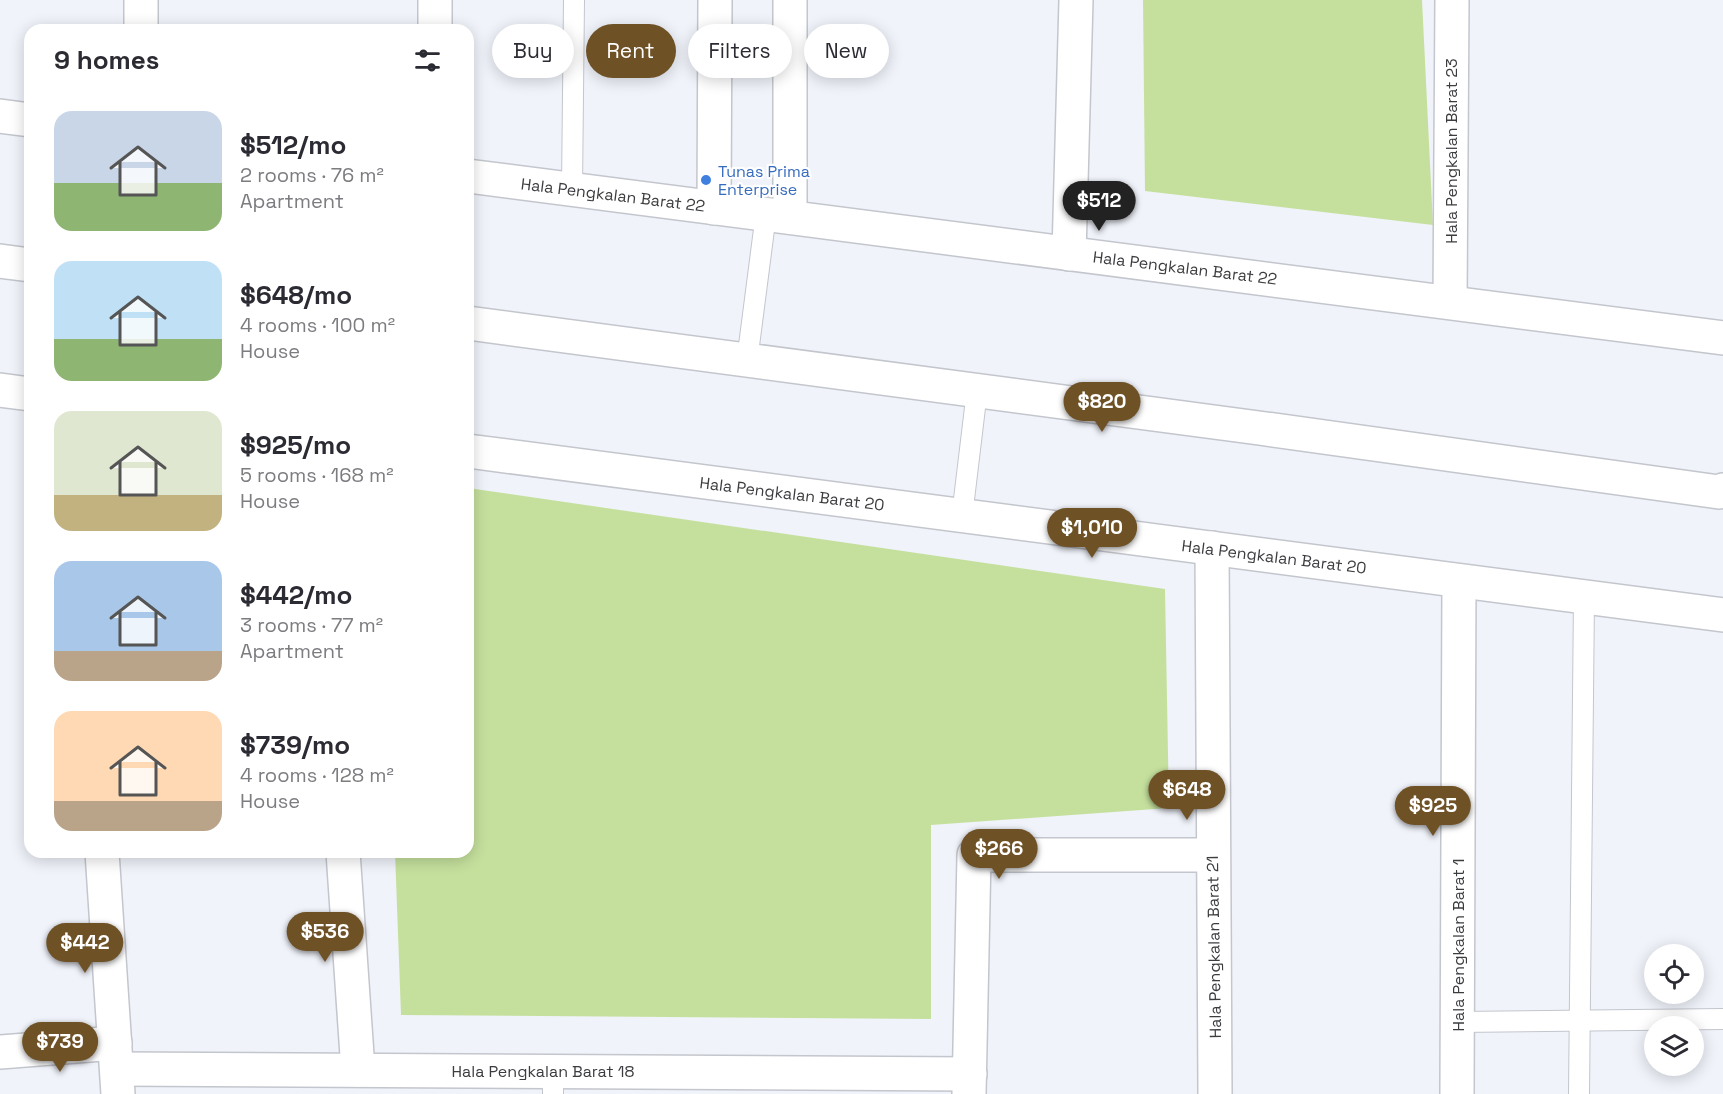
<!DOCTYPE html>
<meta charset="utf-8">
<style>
:root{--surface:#fff;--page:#f2f2f3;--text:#2b2b33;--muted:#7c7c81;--accent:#6f5126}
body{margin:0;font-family:"Space Grotesk",sans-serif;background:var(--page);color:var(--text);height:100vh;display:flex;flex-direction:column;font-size:22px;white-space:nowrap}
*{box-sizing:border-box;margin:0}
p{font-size:20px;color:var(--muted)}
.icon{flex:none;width:33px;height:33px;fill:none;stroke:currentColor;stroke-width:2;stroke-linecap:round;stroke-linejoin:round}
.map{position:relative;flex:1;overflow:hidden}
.side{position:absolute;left:24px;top:24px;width:450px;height:834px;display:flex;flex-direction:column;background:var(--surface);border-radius:18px;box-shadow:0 3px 15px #0003}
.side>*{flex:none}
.banner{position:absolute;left:492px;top:24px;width:570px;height:54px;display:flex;gap:12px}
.fabs{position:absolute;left:1644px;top:944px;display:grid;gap:12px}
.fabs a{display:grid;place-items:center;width:60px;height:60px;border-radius:50%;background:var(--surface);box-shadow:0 3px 15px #0003;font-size:30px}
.price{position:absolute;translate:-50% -51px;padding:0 14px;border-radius:21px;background:var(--accent);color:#fff;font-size:20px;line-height:39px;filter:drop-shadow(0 2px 3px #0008)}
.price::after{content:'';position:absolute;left:50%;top:36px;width:18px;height:14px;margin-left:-9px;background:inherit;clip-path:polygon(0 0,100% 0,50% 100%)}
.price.active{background:#222;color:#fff}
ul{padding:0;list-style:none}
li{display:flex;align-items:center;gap:18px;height:150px;padding:0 30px}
li span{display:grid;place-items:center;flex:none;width:168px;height:120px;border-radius:18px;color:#555}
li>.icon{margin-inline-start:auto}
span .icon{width:72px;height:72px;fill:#fffc;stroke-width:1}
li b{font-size:26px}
h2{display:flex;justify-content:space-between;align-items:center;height:72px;padding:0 30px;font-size:26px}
.chip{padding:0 21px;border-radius:27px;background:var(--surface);box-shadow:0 3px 15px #0003;font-size:21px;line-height:54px}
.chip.active{background:var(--accent);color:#fff}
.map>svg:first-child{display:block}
.green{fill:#c5e09d}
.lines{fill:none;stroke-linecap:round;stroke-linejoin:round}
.lane-casing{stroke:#c4c6cd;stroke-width:22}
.street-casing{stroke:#c4c6cd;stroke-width:36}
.lane{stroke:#fff;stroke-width:20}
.street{stroke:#fff;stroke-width:33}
.shop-dot{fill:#3f7fe0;stroke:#fff;stroke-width:2}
.labels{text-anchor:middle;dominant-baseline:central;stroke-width:4.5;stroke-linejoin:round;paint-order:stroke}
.street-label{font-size:16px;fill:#3b3c3f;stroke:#fff}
.shop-label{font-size:16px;fill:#366cbe;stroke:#fff;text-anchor:start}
</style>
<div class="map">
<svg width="1723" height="1094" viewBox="0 0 1723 1094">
<rect width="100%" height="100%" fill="#f0f3fa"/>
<!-- green -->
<g class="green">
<polygon points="1143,0 1422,0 1433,225 1145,191"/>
<polygon points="468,488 1165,589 1169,808 931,825 931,1019 401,1015 395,852 468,852"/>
</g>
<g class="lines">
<!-- lane casing -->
<g class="lane-casing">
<g id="lane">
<polyline points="572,189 574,0"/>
<polyline points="747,361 766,214"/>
<polyline points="962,516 977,391"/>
<polyline points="1458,1022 1723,1019"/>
<polyline points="553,1094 553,1071"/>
<polyline points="1579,1094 1584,597"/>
</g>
</g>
<!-- street casing -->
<g class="street-casing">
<g id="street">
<polyline points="790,0 790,217"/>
<polyline points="141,30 141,0"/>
<polyline points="435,30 435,0"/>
<polyline points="0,116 30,120"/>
<polyline points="468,176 1723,338"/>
<polyline points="714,208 715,0"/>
<polyline points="1069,254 1076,0"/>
<polyline points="0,261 30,265"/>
<polyline points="1450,302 1452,0"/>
<polyline points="468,323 1259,428 1719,492 1723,490"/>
<polyline points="0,390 30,394"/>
<polyline points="468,451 1723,615"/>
<polyline points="1212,548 1215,1094"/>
<polyline points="102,852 118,1094"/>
<polyline points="343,852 358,1070"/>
<polyline points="0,1052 115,1043"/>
<polyline points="117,1069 970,1074"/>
<polyline points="969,1094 974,855 1213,855"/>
<polyline points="1457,1094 1459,581"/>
</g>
</g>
<!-- lane -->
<use href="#lane" class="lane"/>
<!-- street -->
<use href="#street" class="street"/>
</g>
<!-- markers -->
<circle class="shop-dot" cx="706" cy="180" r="6"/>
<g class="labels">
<!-- street labels -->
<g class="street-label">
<text transform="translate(1451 151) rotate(-90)">Hala Pengkalan Barat 23</text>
<text transform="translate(613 195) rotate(7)">Hala Pengkalan Barat 22</text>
<text transform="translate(1185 268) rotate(7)">Hala Pengkalan Barat 22</text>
<text transform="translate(792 494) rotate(7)">Hala Pengkalan Barat 20</text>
<text transform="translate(1274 557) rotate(7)">Hala Pengkalan Barat 20</text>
<text transform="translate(1458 945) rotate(-90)">Hala Pengkalan Barat 1</text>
<text transform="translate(1214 947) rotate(-91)">Hala Pengkalan Barat 21</text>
<text x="543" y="1071">Hala Pengkalan Barat 18</text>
</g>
<!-- shop labels -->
<g class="shop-label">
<text x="718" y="171">Tunas Prima<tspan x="718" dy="18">Enterprise</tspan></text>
</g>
</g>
</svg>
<div class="fabs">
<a><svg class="icon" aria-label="locate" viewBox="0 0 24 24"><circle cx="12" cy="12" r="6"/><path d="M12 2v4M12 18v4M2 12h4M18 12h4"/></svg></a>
<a><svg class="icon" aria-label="layers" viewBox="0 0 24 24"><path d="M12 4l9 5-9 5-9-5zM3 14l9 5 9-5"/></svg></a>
</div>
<b class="price active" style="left:1099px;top:232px">$512</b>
<b class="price" style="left:1102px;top:433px">$820</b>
<b class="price" style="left:1092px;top:559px">$1,010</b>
<b class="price" style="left:1187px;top:821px">$648</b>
<b class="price" style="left:1433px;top:837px">$925</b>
<b class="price" style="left:999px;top:880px">$266</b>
<b class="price" style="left:325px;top:963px">$536</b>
<b class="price" style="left:85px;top:974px">$442</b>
<b class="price" style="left:60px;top:1073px">$739</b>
<div class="banner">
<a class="chip">Buy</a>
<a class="chip active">Rent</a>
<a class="chip">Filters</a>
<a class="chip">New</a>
</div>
<section class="side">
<h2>9 homes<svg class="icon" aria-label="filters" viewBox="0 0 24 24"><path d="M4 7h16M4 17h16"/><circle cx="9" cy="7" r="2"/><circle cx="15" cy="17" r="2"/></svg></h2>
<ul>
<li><span style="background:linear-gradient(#c9d6e8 60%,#8fb573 0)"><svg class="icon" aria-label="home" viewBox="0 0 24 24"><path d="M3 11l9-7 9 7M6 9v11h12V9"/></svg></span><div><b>$512/mo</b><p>2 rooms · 76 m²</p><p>Apartment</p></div></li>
<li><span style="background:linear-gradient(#bfe0f5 65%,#8fb573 0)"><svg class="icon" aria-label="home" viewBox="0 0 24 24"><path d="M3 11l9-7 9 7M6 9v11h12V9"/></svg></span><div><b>$648/mo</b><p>4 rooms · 100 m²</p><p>House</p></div></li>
<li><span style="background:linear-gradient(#dfe7d0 70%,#c2b280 0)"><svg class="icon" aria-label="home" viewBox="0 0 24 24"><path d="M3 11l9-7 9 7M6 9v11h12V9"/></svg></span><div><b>$925/mo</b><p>5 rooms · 168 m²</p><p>House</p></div></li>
<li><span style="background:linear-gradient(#a9c7e8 75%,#b9a48a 0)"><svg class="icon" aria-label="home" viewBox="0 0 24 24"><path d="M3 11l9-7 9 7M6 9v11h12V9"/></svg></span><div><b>$442/mo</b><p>3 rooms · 77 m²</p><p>Apartment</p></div></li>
<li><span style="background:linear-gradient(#ffd9b3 75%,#b9a48a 0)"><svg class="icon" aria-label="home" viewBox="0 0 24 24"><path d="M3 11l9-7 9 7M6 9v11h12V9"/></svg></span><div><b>$739/mo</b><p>4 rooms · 128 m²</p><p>House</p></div></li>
</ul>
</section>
</div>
